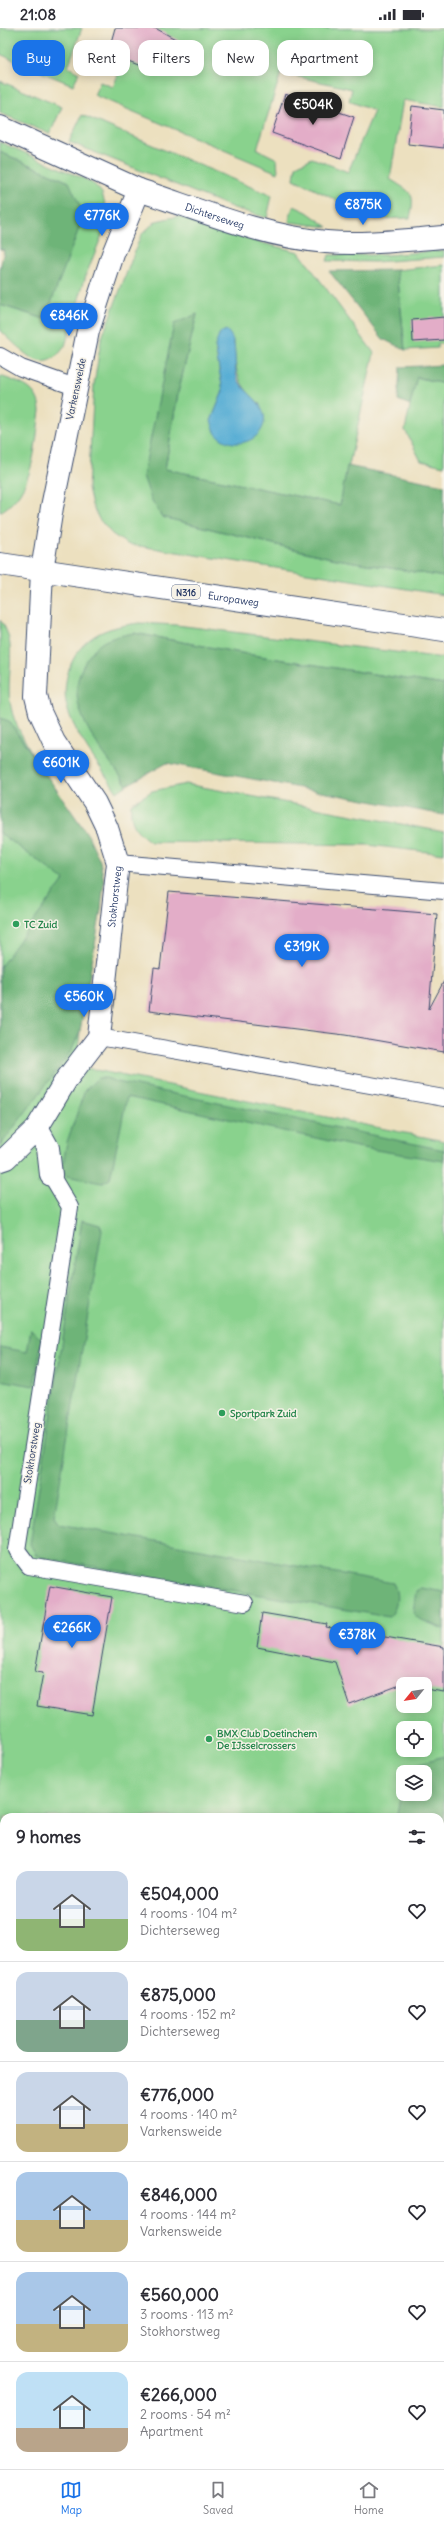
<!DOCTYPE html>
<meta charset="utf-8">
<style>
:root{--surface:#fff;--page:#f7f7f7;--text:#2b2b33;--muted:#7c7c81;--line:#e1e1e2;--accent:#1a73e8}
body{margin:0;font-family:Delius,sans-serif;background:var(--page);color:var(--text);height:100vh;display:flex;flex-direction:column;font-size:15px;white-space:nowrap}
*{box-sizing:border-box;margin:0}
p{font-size:13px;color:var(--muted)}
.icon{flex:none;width:22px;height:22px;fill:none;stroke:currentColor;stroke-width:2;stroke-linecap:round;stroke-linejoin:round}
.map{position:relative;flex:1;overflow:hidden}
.panel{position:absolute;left:0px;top:1785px;width:444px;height:656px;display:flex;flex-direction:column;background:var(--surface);border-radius:12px 12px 0 0;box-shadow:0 2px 10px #0003}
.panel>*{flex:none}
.hud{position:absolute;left:12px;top:12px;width:420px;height:36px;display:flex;gap:8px}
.needle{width:26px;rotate:240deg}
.buttons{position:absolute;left:396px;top:1649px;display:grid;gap:8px}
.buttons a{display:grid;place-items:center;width:36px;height:36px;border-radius:8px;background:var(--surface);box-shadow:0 2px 10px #0003;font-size:20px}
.price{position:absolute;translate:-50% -34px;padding:0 9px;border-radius:14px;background:var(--accent);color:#fff;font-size:13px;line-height:26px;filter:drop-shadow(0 1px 2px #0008)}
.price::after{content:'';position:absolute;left:50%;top:24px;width:12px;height:9px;margin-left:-6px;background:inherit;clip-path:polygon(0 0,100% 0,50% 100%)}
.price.active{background:#222;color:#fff}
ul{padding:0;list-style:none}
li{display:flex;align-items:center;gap:12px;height:100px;padding:0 16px}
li+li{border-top:1px solid var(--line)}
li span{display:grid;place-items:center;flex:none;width:112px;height:80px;border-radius:12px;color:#555}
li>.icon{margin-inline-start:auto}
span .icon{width:48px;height:48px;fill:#fffc;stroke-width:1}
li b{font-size:17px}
h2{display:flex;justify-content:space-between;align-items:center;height:48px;padding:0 16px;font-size:17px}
.chip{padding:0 14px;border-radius:12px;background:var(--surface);box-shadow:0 2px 10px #0003;font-size:14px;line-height:36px}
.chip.active{background:var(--accent);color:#fff}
.status{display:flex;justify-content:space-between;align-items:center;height:28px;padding:0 20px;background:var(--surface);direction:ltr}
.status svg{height:11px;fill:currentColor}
.dock{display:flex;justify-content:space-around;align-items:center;height:56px;border-top:1px solid var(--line);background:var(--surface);font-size:11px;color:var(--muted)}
.dock a{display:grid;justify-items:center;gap:2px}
.dock .active{color:var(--accent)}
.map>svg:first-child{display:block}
.green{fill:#89d28d;stroke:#528076;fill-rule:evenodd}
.forest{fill:#6eb478;stroke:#44726b}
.water{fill:#57add4;stroke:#396e99}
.building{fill:#e3adc8}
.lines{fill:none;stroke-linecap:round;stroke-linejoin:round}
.lane-casing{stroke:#3a4a6d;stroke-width:18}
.street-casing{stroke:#3a4a6d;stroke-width:24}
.secondary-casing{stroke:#3a4a6d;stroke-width:24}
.primary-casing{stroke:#3a4a6d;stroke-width:24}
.lane{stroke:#fff;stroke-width:16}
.street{stroke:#fff;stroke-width:22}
.secondary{stroke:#fff;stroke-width:22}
.primary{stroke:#fff;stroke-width:22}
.leisure-dot{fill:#2e9e5b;stroke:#f7f3e8;stroke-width:1.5}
.labels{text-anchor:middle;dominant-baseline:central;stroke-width:3;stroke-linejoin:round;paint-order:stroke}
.shield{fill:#f7f3e8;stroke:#5d6a87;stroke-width:1}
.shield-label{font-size:9px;font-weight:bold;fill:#1b2f5e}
.street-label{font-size:10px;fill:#1b2f5e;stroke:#f7f3e8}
.leisure-label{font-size:10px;font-weight:bold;fill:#27864d;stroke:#f7f3e8;text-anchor:start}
</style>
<div class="status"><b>21:08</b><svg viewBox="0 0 49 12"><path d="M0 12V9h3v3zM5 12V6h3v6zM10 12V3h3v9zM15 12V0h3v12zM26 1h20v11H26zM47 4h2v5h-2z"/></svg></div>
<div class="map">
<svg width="444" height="2441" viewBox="0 0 444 2441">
<rect width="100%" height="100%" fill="#f7f3e8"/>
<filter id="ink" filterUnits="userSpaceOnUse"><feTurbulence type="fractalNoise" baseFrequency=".025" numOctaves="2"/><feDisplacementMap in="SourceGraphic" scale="8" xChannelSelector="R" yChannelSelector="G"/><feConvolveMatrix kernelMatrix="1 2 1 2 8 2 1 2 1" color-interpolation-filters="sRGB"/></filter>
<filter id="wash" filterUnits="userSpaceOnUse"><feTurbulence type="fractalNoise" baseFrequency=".012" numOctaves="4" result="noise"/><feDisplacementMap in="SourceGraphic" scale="16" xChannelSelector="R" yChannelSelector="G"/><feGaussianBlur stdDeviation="0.9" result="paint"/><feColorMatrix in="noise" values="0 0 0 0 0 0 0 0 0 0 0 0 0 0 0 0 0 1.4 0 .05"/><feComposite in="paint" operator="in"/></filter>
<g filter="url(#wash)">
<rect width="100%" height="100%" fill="#ece0bf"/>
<!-- green -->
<g class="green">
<polygon points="0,0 82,0 68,39 79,45 73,57 31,40 37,26 32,24 27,38 0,26"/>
<path d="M124,0L444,1V79L403,72L390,151C411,165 416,163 410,190L374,191L294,151L296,138L312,130L348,144L374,83L349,73L352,61L281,45L257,121L277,131L278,145L94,67L100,54L113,59L124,32Z"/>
<polygon points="0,53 62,79 50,106 0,85"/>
<polygon points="82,87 272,168 267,190 234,180 69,114"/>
<path d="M0,114L87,152L95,157L102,165L108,186L106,197L86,247L65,318C40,354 21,318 0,303V277L45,291L69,154L0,124Z"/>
<polygon points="294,178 307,184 328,199 289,194 290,186"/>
<path d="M179,188L254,213L299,224L374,325L340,477L165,441L178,365L197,286L143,448L162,489L331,530L444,549V567L127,516L112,506L99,491L92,477L88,460L94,357L101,312L141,207L156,193ZM234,314C235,344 237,356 260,376L211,393L223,363L215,318Z"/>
<polygon points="444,222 444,229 375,234 327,233 329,227 387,227"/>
<polygon points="444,237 444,316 438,316 438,320 405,322 397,242"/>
<path d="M0,348C20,355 39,359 40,383C35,418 34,465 0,484Z"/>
<polygon points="416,349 444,356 444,438 421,433 405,402"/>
<path d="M0,592C20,616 4,651 11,679C14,696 25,712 33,727L9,693L100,833L76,1038L444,1113V2165L440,2164V1789H4V2081L0,2080ZM403,1656H425V1678H403ZM403,1700H425V1722H403ZM403,1744H425V1766H403Z"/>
<path d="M139,595L176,597L444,630V657L252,627L134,605L90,703L127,757L117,764C100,738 78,712 68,683C59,655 72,619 98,606C111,599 125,597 139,595Z"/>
<path d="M186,756L444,804V826L368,817L151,814C135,803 130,796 131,776L152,763Z"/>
<polygon points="440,2229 444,2230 444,2441 59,2441 60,2437 440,2437"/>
</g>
<!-- forest -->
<g class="forest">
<polygon points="0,124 69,154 84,187 45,291 0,277 0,241 4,222 0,221"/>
<polygon points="397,242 405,322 383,311 329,243"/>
<polygon points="197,286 178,365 165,441 340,477 347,438 444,457 444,549 331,530 162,489 151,471 143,448 174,296"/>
<polygon points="444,337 444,356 417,349 410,377 398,372 400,339"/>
<path d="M134,605L252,627L444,657V787L167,735L127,757C104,724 61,680 83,638C96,613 107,610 134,605Z"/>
<polygon points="0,690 9,693 88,807 100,833 104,853 101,882 80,1003 72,1022 0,1118 0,939 64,852 0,805"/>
<polygon points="98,1050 106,1050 117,1054 444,1122 444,1133 357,1119 127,1069 110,1151 102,1155 66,1148 62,1141 67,1114 85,1062"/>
<path d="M82,1192L100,1197L102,1202L58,1466L54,1489L59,1496L393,1555C399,1565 398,1581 389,1589L43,1530L36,1527L30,1516Z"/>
<polygon points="31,1301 42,1312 34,1358 0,1352 0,1319 27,1324"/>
<polygon points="421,1560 444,1564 444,1601 419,1591 413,1585 416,1563"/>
<polygon points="444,1728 444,1912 440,1919 440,1789 396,1789 403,1758 403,1766 425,1766 425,1744 406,1744 407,1739"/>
<polygon points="0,2108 4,2109 4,2152 0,2152"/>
<polygon points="440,2185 444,2186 444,2230 440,2229"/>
</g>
<!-- water -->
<path class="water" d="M226,302C239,312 233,334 237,349C243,366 268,374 264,395C260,415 231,422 217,407C214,404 213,397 211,393L223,363L215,318L220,305Z"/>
<g id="blocks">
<!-- building -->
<g class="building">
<polygon points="115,0 155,0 192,20 180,46 144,31 141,38 108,25"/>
<polygon points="285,66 354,89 341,130 272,105"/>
<polygon points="412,78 444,82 444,120 408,116"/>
<polygon points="444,289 444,312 413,314 412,292"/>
<polygon points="169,864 437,886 429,981 444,953 444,1024 345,1007 149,983 154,940 160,941"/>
<polygon points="50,1558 112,1569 92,1687 37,1678 43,1645 35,1644"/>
<polygon points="262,1585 327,1596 326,1599 444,1619 444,1664 425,1661 425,1656 403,1656 349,1676 335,1634 257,1619"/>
</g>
</g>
</g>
<g filter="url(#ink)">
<use href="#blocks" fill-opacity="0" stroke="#3a4a6d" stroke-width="1"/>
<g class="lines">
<!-- lane casing -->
<g class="lane-casing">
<g id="lane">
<polyline points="0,328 21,340 75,359"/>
<polyline points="118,835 444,863"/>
<polyline points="99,1009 444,1070"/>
<polyline points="51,1147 70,1179 17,1522 29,1538 245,1575"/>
</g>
</g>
<!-- street casing -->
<g class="street-casing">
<g id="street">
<path id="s1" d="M139,162C200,182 261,208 326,214C365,217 405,212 444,209"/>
<polyline points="37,1100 48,1120 51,1147"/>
<path id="s2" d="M0,1132L6,1130L37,1100L66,1052L99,1009L118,835L107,800L95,775L54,714L40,684L36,668L42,543"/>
</g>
</g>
<!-- secondary casing -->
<g class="secondary-casing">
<polyline id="secondary" points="0,99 139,162 113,226 88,303 52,479 42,543"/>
</g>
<!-- primary casing -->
<g class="primary-casing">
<g id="primary">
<path id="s3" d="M0,536L444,602"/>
</g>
</g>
<!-- lane -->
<use href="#lane" class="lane"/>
<!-- street -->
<use href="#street" class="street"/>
<!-- secondary -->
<use href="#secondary" class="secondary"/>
<!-- primary -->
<use href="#primary" class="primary"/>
</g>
</g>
<!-- markers -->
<g class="leisure-dot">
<circle cx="16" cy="896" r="4"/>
<circle cx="222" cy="1385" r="4"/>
<circle cx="209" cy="1711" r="4"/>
</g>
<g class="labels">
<!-- shield labels -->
<rect class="shield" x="172" y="557" width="28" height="14" rx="3"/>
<g class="shield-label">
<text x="186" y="564">N316</text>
</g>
<!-- street labels -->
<g class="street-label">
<text stroke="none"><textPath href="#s1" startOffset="80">Dichterseweg</textPath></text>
<text transform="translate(76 361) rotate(-78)">Varkensweide</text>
<text stroke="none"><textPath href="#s3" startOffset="236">Europaweg</textPath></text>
<text stroke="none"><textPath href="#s2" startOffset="301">Stokhorstweg</textPath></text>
<text transform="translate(32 1425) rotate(-81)">Stokhorstweg</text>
</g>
<!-- leisure labels -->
<g class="leisure-label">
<text x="24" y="896">TC Zuid</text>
<text x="230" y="1385">Sportpark Zuid</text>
<text x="217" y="1705">BMX Club Doetinchem<tspan x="217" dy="12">De IJsselcrossers</tspan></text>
</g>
</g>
</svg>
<div class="buttons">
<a><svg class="needle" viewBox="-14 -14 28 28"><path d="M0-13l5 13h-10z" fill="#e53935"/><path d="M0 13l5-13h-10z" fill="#7c7c81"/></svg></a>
<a><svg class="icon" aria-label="locate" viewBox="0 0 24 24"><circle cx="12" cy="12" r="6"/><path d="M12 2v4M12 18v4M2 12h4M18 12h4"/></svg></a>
<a><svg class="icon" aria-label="layers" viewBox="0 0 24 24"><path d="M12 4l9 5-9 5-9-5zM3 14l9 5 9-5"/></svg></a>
</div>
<b class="price active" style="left:313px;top:98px">€504K</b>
<b class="price" style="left:363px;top:198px">€875K</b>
<b class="price" style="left:102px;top:209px">€776K</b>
<b class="price" style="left:69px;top:309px">€846K</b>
<b class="price" style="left:61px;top:756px">€601K</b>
<b class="price" style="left:302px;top:940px">€319K</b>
<b class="price" style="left:84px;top:990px">€560K</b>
<b class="price" style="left:72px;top:1621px">€266K</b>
<b class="price" style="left:357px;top:1628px">€378K</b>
<div class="hud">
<a class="chip active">Buy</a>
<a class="chip">Rent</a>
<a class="chip">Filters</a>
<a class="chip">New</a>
<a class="chip">Apartment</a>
</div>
<section class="panel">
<h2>9 homes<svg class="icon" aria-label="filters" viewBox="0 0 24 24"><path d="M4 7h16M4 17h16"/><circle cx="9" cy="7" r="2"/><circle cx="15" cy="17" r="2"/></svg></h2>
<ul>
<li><span style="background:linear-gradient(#c9d6e8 60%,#8fb573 0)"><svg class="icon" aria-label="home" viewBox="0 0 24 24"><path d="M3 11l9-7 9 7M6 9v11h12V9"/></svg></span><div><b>€504,000</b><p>4 rooms · 104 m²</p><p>Dichterseweg</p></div><svg class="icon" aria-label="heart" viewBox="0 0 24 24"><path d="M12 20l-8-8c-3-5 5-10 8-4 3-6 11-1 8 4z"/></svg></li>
<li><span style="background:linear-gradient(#c9d6e8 60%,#7fa58c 0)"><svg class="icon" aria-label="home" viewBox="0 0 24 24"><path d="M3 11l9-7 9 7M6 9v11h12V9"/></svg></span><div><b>€875,000</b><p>4 rooms · 152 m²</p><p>Dichterseweg</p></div><svg class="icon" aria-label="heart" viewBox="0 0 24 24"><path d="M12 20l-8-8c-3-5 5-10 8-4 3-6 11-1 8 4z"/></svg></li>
<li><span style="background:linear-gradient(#c9d6e8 65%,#c2b280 0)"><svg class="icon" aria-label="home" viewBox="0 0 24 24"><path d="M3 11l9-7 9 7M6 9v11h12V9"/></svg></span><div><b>€776,000</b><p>4 rooms · 140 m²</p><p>Varkensweide</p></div><svg class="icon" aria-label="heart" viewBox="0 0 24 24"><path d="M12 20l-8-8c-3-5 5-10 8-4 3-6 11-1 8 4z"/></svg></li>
<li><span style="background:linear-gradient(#a9c7e8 60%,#c2b280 0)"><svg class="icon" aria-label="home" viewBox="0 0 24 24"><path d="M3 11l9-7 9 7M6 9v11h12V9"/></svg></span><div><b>€846,000</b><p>4 rooms · 144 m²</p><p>Varkensweide</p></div><svg class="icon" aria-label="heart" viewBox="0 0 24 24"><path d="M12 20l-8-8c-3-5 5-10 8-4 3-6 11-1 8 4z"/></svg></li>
<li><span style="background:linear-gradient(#a9c7e8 65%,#c2b280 0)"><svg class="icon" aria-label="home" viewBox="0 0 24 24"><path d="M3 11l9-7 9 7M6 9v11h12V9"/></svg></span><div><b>€560,000</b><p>3 rooms · 113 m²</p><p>Stokhorstweg</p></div><svg class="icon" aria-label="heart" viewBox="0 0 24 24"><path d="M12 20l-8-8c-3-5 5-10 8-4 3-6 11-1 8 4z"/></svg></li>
<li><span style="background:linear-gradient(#bfe0f5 70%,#b9a48a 0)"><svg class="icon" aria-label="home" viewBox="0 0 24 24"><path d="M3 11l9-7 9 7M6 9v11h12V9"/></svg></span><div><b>€266,000</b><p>2 rooms · 54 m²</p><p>Apartment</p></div><svg class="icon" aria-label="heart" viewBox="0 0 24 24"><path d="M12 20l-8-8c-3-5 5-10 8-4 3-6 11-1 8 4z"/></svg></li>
</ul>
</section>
</div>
<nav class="dock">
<a class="active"><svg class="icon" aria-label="map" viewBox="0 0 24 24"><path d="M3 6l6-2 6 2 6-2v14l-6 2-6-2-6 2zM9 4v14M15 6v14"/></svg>Map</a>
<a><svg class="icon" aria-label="saved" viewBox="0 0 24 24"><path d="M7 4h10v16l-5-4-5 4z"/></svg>Saved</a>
<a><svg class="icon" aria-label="home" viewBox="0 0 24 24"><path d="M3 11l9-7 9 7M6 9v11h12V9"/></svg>Home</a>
</nav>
